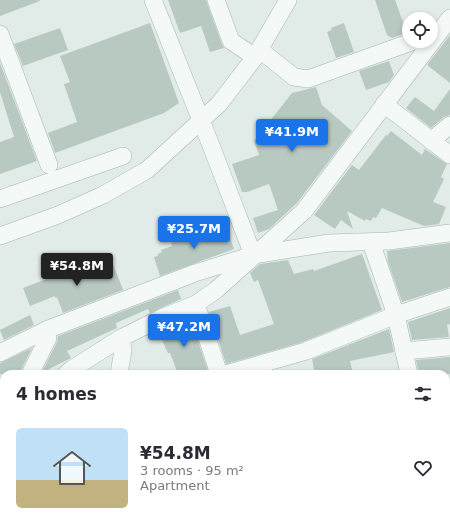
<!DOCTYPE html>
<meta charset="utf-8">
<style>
:root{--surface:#fff;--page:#f7f7f7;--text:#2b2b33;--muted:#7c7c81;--line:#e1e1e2;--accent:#1a73e8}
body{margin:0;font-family:"DejaVu Sans",sans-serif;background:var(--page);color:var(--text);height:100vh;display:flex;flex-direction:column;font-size:15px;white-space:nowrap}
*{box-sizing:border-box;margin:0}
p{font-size:13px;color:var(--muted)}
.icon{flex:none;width:22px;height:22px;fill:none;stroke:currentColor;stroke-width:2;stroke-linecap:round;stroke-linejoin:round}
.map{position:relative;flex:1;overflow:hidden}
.drawer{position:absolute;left:0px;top:370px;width:450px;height:156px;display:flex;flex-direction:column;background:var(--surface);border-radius:12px 12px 0 0;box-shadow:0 2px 6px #0003}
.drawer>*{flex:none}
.controls{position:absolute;left:402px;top:12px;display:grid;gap:8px}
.controls a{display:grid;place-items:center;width:36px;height:36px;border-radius:50%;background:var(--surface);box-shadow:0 2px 6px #0003;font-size:20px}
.price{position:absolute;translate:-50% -34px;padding:0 9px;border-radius:4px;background:var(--accent);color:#fff;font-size:13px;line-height:26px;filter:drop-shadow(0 1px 2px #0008)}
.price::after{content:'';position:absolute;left:50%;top:24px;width:12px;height:9px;margin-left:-6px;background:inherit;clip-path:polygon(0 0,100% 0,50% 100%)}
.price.active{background:#222;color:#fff}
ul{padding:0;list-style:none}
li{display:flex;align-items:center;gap:12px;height:100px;padding:0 16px}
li+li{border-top:1px solid var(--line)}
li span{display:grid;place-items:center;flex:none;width:112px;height:80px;border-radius:6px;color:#555}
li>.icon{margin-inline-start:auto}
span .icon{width:48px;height:48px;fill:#fffc;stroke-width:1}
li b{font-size:17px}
h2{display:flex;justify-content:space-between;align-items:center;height:48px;padding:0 16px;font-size:17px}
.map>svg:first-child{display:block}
.building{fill:#b8c9c2}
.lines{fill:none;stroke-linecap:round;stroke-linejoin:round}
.minor-casing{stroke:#a6b6af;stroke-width:18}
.minor{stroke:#f4f9f7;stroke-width:17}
</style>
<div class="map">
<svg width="450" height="526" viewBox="0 0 450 526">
<rect width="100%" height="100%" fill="#e1ebe7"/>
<!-- building -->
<g class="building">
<polygon points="0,0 39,0 40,1 0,16"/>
<polygon points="168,0 206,0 222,44 224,48 210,52 201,26 180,33"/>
<polygon points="375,0 395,0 407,33 392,38 387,35"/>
<polygon points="150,23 179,103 164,113 55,153 48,133 77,122 64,84 70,82 60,56"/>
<polygon points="344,23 354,52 336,58 327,32 332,30 331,28"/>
<polygon points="60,28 68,50 23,66 14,44"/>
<polygon points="450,35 450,83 427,65"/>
<polygon points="389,61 394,75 389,82 366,90 359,71"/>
<polygon points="0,63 37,161 0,174 0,142 14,137 0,92"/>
<polygon points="316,87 322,105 352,131 297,203 269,229 258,233 253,218 278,210 269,184 247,192 242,192 232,164 259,155 254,141 292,93"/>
<polygon points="450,89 450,115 444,117 431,128 406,108 415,97 434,111"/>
<polygon points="391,131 422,155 425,149 447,164 441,177 444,179 433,202 446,207 439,224 424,226 382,208 376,218 373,217 371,221 366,219 365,221 347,211 353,229 341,220 335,229 314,215 352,165 359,170 386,135 387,136"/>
<polygon points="225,223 234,249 160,276 154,257 158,256 158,254 162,252 161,250 172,246 171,243"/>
<polygon points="450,243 450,287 402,302 388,262 387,251"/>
<polygon points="362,254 382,310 303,342 226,364 209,312 230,306 240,335 274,324 258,280 254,282 250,273 260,264 288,260 294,274 313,269 314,271"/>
<polygon points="111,259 123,290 63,313 57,297 55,298 55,296 30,306 23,288 67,271 69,276"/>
<polygon points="178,290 181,299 150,313 148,309 116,323 117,328 67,351 71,358 49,369 46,374 41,374 57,342 58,336"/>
<polygon points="450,308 450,324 447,325 449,337 412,340 408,322"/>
<polygon points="30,315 34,325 4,340 0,330"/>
<polygon points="190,317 208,371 201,374 178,374 170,353 168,353 158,331"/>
<polygon points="389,329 394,352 350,361 353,374 315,374 312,359"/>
<polygon points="32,348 20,372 18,374 0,374 0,363"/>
<polygon points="450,357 450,374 419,374 416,360"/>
</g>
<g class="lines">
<!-- minor casing -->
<g class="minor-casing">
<g id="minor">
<polyline points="153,0 212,148 253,255"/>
<polyline points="216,0 231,41 255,57"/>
<polyline points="0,34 49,165"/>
<polyline points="260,50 294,77 308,79 414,41"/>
<polyline points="384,104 450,155"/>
<polyline points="431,141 450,125"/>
<polyline points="0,199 123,156"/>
<polyline points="0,236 58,215 103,195 147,170 219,104 255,57 288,0"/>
<polyline points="371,242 396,315 409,374"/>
<polyline points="196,304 219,374"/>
<polyline points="404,351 450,347"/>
<polyline points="0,353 46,330 195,273 253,255 329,243 389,241 450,233"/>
<polyline points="30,374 48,338 46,330"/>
<polyline points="66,374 72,369 121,338 161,318 196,304 216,290 304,211 450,18"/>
<polyline points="119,374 123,350 121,338"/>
<polyline points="226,374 306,351 396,315 450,297"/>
<polyline points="0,439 4,429"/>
<polyline points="446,500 450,500"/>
<polyline points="227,522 227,526"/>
<polyline points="6,526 7,522"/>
<polyline points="92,526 93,522"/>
<polyline points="426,526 427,522"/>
</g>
</g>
<!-- minor -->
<use href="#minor" class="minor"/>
</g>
</svg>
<div class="controls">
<a><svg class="icon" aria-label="locate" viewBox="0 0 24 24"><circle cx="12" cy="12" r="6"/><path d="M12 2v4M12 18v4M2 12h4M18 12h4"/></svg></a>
</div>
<b class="price" style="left:292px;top:153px">¥41.9M</b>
<b class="price" style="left:194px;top:250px">¥25.7M</b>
<b class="price active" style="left:77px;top:287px">¥54.8M</b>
<b class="price" style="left:184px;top:348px">¥47.2M</b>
<section class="drawer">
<h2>4 homes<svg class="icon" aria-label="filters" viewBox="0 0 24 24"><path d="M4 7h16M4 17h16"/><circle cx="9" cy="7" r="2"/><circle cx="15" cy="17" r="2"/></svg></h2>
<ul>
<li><span style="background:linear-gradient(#bfe0f5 65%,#c2b280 0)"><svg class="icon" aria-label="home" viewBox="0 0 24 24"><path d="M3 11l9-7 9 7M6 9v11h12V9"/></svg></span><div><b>¥54.8M</b><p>3 rooms · 95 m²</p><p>Apartment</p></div><svg class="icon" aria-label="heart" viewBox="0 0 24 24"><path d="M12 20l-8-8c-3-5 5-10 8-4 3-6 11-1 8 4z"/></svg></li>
</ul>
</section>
</div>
